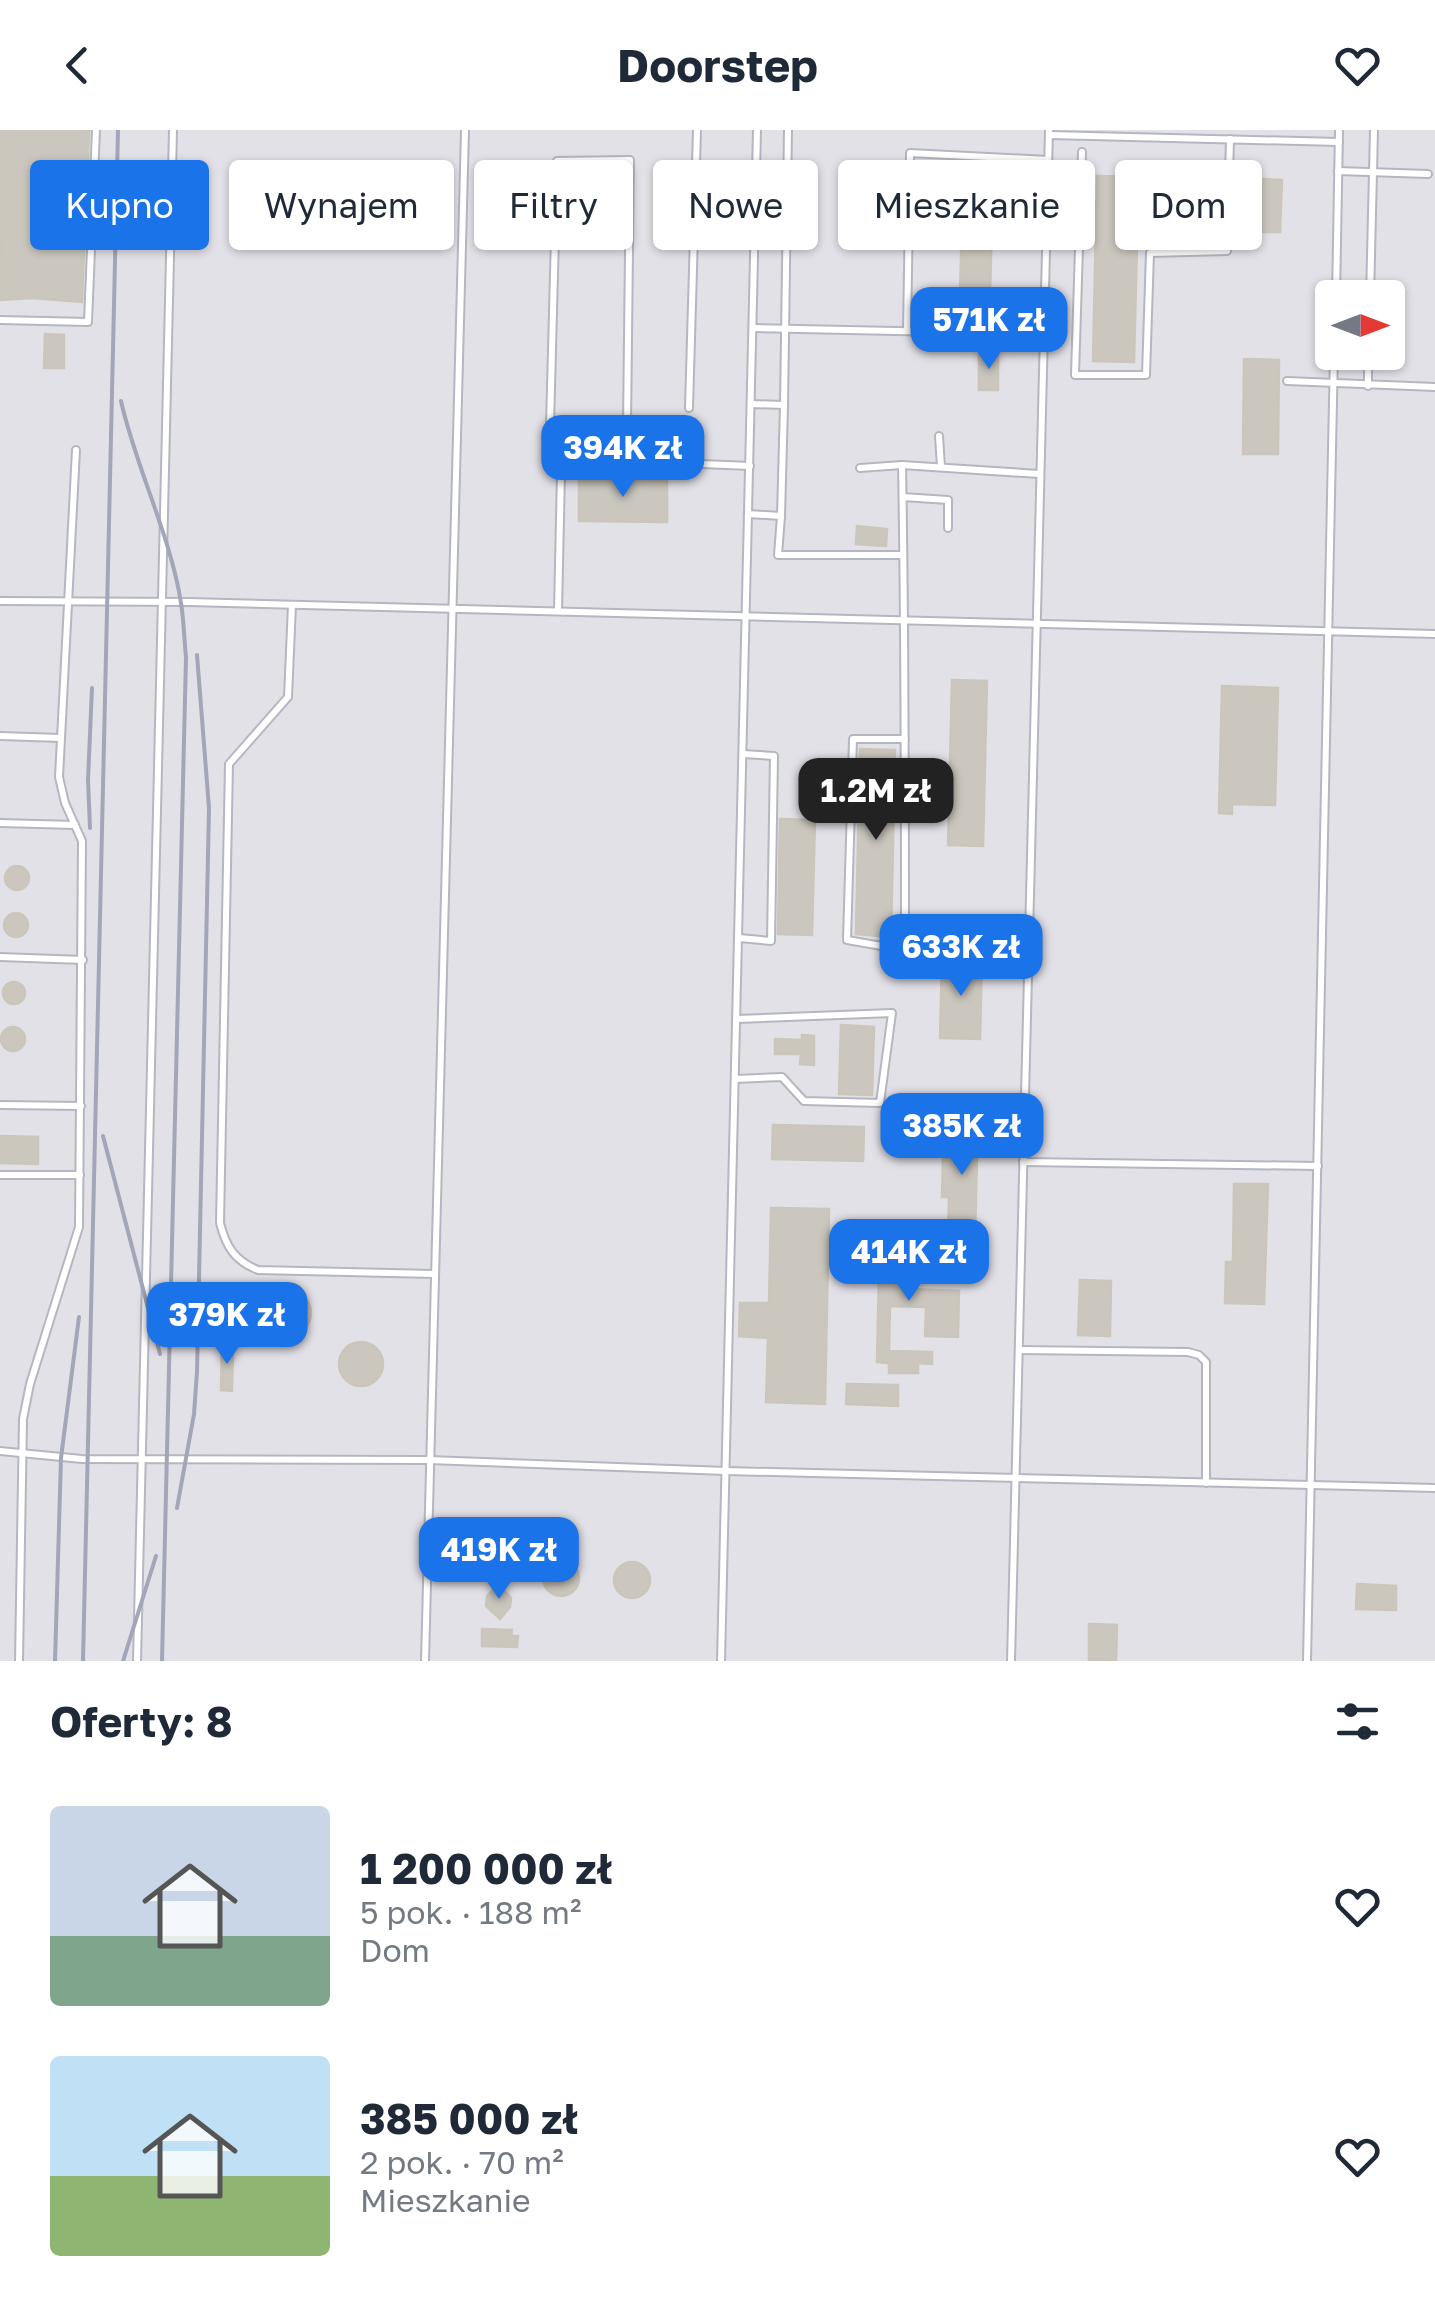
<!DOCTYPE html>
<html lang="pl">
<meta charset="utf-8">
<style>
:root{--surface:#fff;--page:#f6f6f7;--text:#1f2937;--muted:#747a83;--accent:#1a73e8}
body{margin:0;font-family:"Golos Text",sans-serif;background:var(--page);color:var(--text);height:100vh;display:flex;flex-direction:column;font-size:38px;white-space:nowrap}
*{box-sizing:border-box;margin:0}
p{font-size:32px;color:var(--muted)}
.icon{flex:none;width:55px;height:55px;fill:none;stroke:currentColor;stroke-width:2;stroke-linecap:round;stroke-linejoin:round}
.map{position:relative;height:1531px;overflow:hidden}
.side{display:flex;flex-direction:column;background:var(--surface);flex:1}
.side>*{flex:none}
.top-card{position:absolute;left:30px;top:30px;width:1375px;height:90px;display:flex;gap:20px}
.needle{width:65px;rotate:90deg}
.fabs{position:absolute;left:1315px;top:150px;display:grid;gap:20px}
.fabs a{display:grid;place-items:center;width:90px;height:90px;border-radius:10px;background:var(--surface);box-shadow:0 2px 8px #0004;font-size:50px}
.price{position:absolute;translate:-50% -85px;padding:0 22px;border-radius:20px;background:var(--accent);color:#fff;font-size:32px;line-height:65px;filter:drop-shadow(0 2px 5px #0008)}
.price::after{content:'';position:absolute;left:50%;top:60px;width:30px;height:22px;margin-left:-15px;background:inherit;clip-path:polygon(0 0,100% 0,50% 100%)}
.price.on{background:#222;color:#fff}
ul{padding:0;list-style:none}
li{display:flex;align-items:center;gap:30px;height:250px;padding:0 50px}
li span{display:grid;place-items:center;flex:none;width:280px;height:200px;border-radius:10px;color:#555}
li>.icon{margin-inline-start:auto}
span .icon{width:120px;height:120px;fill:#fffc;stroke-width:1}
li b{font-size:42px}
h2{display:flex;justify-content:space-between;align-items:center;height:120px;padding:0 50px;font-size:42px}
.tag{padding:0 35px;border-radius:10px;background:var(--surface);box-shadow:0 2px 8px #0004;font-size:35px;line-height:90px}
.tag.on{background:var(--accent);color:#fff}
header{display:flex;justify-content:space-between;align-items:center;height:130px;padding:0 50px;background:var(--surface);font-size:45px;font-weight:700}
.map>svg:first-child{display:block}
.industrial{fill:#e3e1e8;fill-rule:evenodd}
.building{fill:#cbc7bf;stroke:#cbc5ba;stroke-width:2.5}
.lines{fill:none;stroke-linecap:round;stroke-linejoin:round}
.service-casing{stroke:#b4b7c1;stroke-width:10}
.service{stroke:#fff;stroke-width:6}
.rail{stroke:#a3a6b8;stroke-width:4}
</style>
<header><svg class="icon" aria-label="back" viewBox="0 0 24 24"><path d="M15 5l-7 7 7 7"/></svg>Doorstep<svg class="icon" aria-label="heart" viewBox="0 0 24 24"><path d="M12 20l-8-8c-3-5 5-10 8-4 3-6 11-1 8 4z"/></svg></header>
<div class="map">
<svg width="1435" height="1531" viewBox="0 0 1435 1531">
<rect width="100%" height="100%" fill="#efe9e1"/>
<!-- industrial -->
<path class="industrial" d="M0,0H1435V1531H0ZM1332,168H1388V222H1332Z"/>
<!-- building -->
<g class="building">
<polygon points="0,0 89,0 82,172 32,168 1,170"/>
<polygon points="1097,46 1217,48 1216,102 1177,101 1176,114 1137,114 1134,232 1093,231"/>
<polygon points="1258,49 1282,50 1280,102 1257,102"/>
<polygon points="963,55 993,56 990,164 960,164"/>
<polygon points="45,204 64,205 64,238 44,238"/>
<rect x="979" y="225" width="19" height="35"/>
<polygon points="1244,229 1279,230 1278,324 1243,324"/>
<polygon points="579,349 667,350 667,392 579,391"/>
<polygon points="857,396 887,399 886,416 856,414"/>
<polygon points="952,550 987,551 983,716 948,715"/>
<polygon points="1222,556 1278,558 1275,675 1232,674 1232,684 1219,683"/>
<polygon points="860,619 895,620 891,807 856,804"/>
<polygon points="780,689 815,690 812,805 778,804"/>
<circle cx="17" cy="748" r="12"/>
<circle cx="16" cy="795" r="12"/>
<polygon points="942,830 982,831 980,909 940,908"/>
<circle cx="14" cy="863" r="11"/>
<polygon points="841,895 874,897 872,965 839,964"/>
<circle cx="13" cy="909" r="12"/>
<polygon points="802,905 814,906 814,935 800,934 801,924 775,924 775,909 802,910"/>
<polygon points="951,989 978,990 975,1106 948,1106 949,1067 942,1067 943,1027 950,1028"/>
<polygon points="773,995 864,997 863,1031 772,1029"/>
<polygon points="0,1006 38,1007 38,1034 0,1033"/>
<polygon points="1234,1054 1268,1054 1264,1174 1225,1173 1226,1132 1233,1132"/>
<polygon points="771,1078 829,1079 825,1274 766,1272 768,1208 739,1206 740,1173 769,1173"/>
<polygon points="880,1096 903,1097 902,1120 911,1121 910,1159 959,1161 958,1207 925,1206 926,1177 890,1176 889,1221 932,1222 932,1234 918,1233 918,1243 889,1243 889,1233 877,1232"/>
<polygon points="1080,1150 1111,1151 1110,1206 1078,1205"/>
<circle cx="289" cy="1183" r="22"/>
<circle cx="361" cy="1234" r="22"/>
<polygon points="222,1214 233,1214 232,1261 221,1260"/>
<polygon points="847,1254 898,1255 898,1276 846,1274"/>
<circle cx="499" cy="1422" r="13"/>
<circle cx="561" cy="1448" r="18"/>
<circle cx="632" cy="1450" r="18"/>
<polygon points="1357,1454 1396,1456 1396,1480 1356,1479"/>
<polygon points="494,1459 504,1460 511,1468 510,1477 500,1489 486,1476 487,1466"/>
<polygon points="1089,1494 1117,1495 1116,1531 1089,1531"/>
<polygon points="482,1499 512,1500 511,1506 518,1506 517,1517 482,1516"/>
</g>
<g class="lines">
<!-- service casing -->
<g class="service-casing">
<g id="service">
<polyline points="1049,5 1339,12"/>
<polyline points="1082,22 1075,245 1146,245 1150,123 1227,121 1230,9"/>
<polyline points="1338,41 1428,44"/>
<polyline points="1336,168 1339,0"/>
<polyline points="1370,168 1374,0"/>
<polyline points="0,190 88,192 96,0"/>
<polyline points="753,198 1044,204"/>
<polyline points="907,201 910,23 1048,30"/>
<polyline points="1287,251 1435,257"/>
<polyline points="1368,256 1368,222"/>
<polyline points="784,275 788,0"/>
<polyline points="689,278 697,0"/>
<polyline points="939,306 941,337"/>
<polyline points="549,332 557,31 630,30 627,297"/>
<polyline points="860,338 902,335"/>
<polyline points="903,367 948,370 948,398"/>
<polyline points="748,384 781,386 784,275 751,274"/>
<polyline points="781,386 778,425 903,425"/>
<polyline points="0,471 189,472 1435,504"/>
<path d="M292,475L288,567L229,634L220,1093C226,1117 235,1131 258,1140L434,1144"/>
<polyline points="558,481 561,343 582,329 750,336"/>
<polyline points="0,606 61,608"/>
<path d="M905,609H853L847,810L905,820C905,658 905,497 902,335L1039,344"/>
<polyline points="0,693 75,695"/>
<polyline points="739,808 771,811 774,626 743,624"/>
<polyline points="0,827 83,830"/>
<polyline points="735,949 782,947 804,971 880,973 892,883 737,889"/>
<polyline points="0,975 81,976"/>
<polyline points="1023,1032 1318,1036"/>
<polyline points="0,1045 80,1045"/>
<polyline points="1019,1220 1188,1222 1199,1225 1206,1232 1206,1353"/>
<polyline points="0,1321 82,1329 429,1330 726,1341 1435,1358"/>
<polyline points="19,1531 23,1289 30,1254 79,1097 82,711 65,673 59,647 76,320"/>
<polyline points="137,1531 173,0"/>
<polyline points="425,1531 465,0"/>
<polyline points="721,1531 757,0"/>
<polyline points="1011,1531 1049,0"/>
<polyline points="1307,1531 1334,222"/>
</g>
</g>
<!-- service -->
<use href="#service" class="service"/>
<!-- rail -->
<g class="rail">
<path d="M121,271C136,338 171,407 181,473C184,491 184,509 186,527L162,1531"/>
<polyline points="90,698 88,650 92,558"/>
<polyline points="103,1006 160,1224"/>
<polyline points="177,1378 194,1284 197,1242 209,678 197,525"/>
<polyline points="55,1531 61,1328 79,1187"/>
<polyline points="83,1531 118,0"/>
<polyline points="123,1531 156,1426"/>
</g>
</g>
</svg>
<div class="fabs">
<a><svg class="needle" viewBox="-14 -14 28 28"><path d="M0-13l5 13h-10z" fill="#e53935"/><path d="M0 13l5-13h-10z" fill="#747a83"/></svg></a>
</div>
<b class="price" style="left:989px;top:242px">571K zł</b>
<b class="price" style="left:623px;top:370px">394K zł</b>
<b class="price on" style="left:876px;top:713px">1.2M zł</b>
<b class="price" style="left:961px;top:869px">633K zł</b>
<b class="price" style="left:962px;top:1048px">385K zł</b>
<b class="price" style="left:909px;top:1174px">414K zł</b>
<b class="price" style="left:227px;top:1237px">379K zł</b>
<b class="price" style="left:499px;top:1472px">419K zł</b>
<div class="top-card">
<a class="tag on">Kupno</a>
<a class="tag">Wynajem</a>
<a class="tag">Filtry</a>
<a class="tag">Nowe</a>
<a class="tag">Mieszkanie</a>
<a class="tag">Dom</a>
</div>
</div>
<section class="side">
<h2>Oferty: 8<svg class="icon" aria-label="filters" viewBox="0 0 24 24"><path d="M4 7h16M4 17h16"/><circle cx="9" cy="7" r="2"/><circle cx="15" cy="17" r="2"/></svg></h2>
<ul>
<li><span style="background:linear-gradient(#c9d6e8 65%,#7fa58c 0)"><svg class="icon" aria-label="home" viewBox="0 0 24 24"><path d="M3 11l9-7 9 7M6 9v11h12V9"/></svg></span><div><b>1 200 000 zł</b><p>5 pok. · 188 m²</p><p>Dom</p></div><svg class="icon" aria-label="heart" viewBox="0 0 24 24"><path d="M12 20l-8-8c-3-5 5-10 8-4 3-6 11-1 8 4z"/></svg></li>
<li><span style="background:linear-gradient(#bfe0f5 60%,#8fb573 0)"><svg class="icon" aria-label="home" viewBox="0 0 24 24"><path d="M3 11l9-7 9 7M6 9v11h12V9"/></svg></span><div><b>385 000 zł</b><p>2 pok. · 70 m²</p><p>Mieszkanie</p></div><svg class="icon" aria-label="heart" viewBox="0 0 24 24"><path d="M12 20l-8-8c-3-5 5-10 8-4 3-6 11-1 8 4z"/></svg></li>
</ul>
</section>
